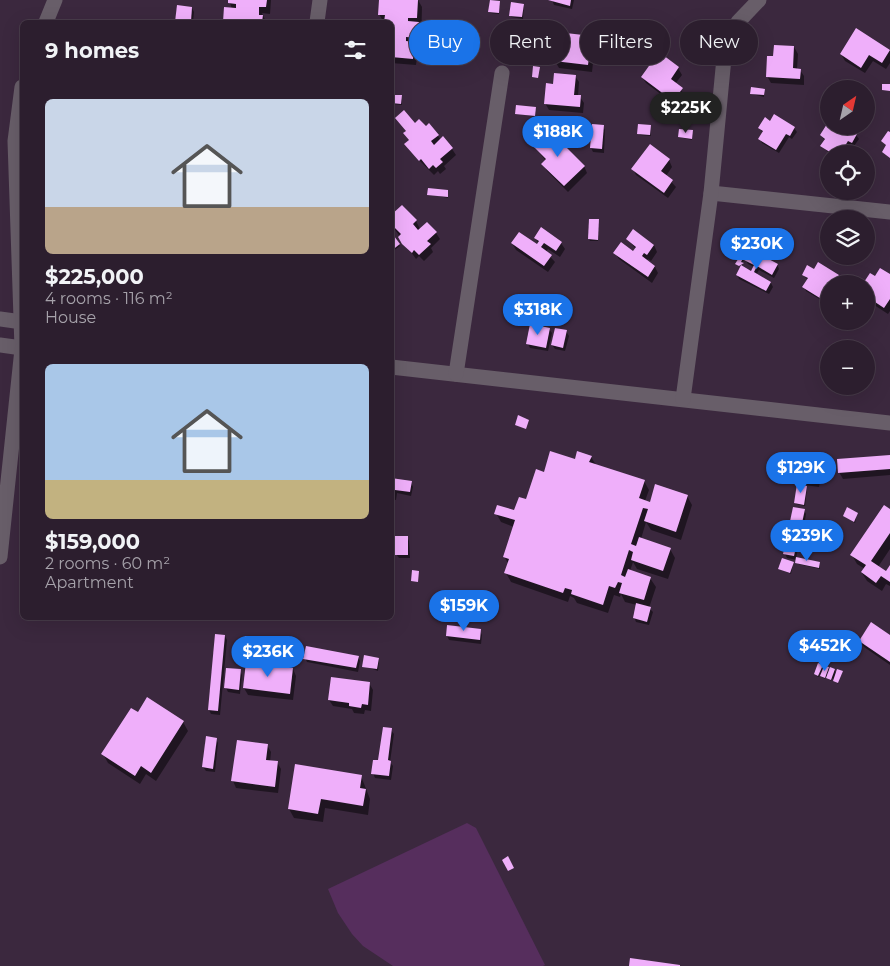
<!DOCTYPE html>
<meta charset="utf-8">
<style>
:root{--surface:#2c1e2e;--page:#342736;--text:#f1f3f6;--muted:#a6a2aa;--line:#483c4a;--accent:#1a73e8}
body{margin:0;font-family:Montserrat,sans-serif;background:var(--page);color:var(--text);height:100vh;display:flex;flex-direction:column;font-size:19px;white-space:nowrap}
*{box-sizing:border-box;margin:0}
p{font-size:16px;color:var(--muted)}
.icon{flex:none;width:28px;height:28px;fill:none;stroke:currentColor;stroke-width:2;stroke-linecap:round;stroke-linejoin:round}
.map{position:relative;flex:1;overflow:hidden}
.side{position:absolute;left:20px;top:20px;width:374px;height:600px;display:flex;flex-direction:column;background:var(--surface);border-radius:8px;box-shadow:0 5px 20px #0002,0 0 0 1px var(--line)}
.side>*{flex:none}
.top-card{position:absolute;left:409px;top:20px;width:406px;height:45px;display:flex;gap:10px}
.needle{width:32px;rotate:34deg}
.buttons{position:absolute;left:820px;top:80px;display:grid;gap:10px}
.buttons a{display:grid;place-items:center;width:55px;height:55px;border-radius:50%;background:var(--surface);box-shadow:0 5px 20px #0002,0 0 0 1px var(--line);font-size:25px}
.price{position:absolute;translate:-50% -42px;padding:0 11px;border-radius:18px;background:var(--accent);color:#fff;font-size:16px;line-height:32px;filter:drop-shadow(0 1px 2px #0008)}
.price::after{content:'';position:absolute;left:50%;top:30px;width:15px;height:11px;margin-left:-8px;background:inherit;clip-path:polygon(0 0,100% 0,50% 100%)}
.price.selected{background:#222;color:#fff}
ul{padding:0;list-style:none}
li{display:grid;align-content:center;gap:10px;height:265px;padding:0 25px}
li span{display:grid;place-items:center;height:155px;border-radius:8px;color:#555}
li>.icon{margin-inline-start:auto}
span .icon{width:90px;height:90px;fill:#fffc;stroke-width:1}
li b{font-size:21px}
h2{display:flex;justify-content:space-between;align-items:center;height:60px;padding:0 25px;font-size:21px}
.pill{padding:0 18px;border-radius:22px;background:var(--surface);box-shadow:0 5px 20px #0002,0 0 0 1px var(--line);font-size:18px;line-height:45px}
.pill.selected{background:var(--accent);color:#fff}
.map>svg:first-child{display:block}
.green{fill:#562e5d}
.shadow{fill:#0007;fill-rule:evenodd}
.building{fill:#efaffa}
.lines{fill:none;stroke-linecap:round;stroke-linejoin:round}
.street{stroke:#685e69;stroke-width:15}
</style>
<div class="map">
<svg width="890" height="966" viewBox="0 0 890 966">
<rect width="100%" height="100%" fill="#3b283e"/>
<!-- green -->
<polygon class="green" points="467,823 476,828 545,965 543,966 393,966 363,946 352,934 338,913 328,889"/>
<!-- shadow -->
<g class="shadow">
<polygon points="229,0 271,0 270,14 262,13 266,22 224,22 225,8 232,9"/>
<polygon points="381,0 418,0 422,7 421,44 414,44 418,50 416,65 391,63 391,22 383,21 379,14"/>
<polygon points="552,0 574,0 572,9 554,5"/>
<polygon points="500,2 499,14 490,13 489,12"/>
<polygon points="524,5 523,19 511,17 510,15"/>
<polygon points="178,7 192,8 194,12 193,22 177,22"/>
<polygon points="515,23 517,27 515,46 505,45 502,41"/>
<polygon points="533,23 542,24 542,35 533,34"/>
<polygon points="857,30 890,51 890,63 886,69 873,61 865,73 845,61 841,54"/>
<polygon points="476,32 479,36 478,45 452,42 450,38"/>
<polygon points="558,33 591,37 595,44 592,72 559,68 555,61"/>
<polygon points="794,47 798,54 797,69 800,70 804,76 804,85 771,83 767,76 774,58"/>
<polygon points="660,54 678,68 682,75 675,84 686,96 678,107 646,83 642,77"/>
<polygon points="575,76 579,82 578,96 580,97 584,103 583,113 549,110 545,103 554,85"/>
<polygon points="764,90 764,97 752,94"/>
<polygon points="391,96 401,97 402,105 391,104"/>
<polygon points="535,109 535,117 516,113"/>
<polygon points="397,118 438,136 441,140 443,138 452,149 456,155 444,166 446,169 440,174 438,171 434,175 410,151 406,145 410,141 405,134 407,132"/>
<polygon points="770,122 794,128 797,132 792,139 789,137 779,153 762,143 760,139 763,133 759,128"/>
<polygon points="593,125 603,126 605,130 604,153 593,152 591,148"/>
<polygon points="650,126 651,136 640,135 639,134"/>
<polygon points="834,126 842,126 856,135 859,139 854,146 851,144 845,154 830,154 822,146 825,141 821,135"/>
<polygon points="692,132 692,140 679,137"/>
<polygon points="534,146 584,166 587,173 568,192 547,171 543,164 546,161"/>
<polygon points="669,160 672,167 666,176 676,187 668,198 636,175 633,169"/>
<polygon points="448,191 448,198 429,194"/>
<polygon points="598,220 598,241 590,241 589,239"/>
<polygon points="416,221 420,229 436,233 440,239 431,248 433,252 424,261 419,256 416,259 391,224"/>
<polygon points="747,231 747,238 734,235"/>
<polygon points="535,238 561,243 565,249 560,257 548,249 546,252 555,262 548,272 516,250 512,243 537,246 539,244"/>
<polygon points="627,239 654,245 657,252 651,261 648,259 646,261 655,267 658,273 652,283 619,259 615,253 634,252 636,249"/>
<polygon points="399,244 400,246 393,251 391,249"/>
<path d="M742,255L746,260L777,264L779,269L774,278L759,270L756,275L771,283L773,287L769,294L739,279L737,274L741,267L737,264ZM745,258L748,264L755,267L752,273L740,266Z"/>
<polygon points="814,271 838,276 840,280 838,284 829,284 829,298 826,303 806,291 804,287 808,280 803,275"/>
<polygon points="890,276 890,311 888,314 868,301 868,287 865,282"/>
<polygon points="549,329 552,333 548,351 530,348 528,344"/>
<polygon points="566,331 569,336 565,351 555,349 552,345"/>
<polygon points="890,456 890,475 843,479 839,472"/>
<polygon points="591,457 596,465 644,481 649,490 645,501 651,503 687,496 692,505 681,540 651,530 646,522 641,539 670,549 675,558 668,579 637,569 633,562 630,571 650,578 656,587 649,608 653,612 649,625 636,622 634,617 637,605 625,602 621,594 620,597 614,595 608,613 577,603 574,598 570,596 568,602 511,582 506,573 509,565 504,556 514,527 501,522 496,513 515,512 527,501 544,474"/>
<polygon points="818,472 821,477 819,487 805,485 807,489 805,506 796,504 803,487 799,480"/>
<polygon points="391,479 411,482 413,487 411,496 397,493 396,500 391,499"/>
<polygon points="804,510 806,514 803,532 793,530 791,526"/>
<polygon points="890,511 890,549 878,567 887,573 890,568 890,586 886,584 882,591 867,581 862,573 865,569 857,564 852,555"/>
<polygon points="857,514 855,523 844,516"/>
<polygon points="407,537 409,541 410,558 399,558 396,554"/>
<polygon points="797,539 799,543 796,559 820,563 820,569 798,564 797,560 787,558 785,554"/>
<polygon points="793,564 791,574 780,569"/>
<polygon points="480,631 482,635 481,644 449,640 447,636"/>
<polygon points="216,635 225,636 227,640 220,715 211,714 209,710"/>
<polygon points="890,636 890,665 864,647 860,641"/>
<polygon points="292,642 295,647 294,661 246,656 244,652"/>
<polygon points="358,657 360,661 358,672 307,662 305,658"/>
<polygon points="379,659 378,671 364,666"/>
<polygon points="822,666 824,670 828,668 830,672 834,670 837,674 842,672 838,684 833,678 831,681 826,676 825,679 822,677 820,673 819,677 816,676"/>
<polygon points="293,669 296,676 293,700 248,695 244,688"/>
<polygon points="240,671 242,675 240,694 228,692 226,688"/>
<polygon points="369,683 373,690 371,711 365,710 364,714 354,713 352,709 333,706 329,700"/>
<polygon points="138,714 183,722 188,731 156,781 146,774 140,784 108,763 103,754"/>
<polygon points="391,730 394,734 390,762 393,766 391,780 375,778 373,773 380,762"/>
<polygon points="216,739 218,743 215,772 206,771 203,767"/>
<polygon points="267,745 271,752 270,762 277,762 281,769 278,793 236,788 233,781"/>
<polygon points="361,776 370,799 368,815 325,808 323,822 294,818 289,809"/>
</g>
<!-- building -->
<g class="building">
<polygon points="228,0 267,0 266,7 259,7 259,15 263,15 262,22 223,22 224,7 236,8 236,4 228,3"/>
<polygon points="379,0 418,0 417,18 408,18 408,21 419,22 418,38 406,37 406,41 414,42 413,59 391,57 391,22 384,22 385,15 378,15"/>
<polygon points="490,0 500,1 499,13 488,12"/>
<polygon points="548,0 571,0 570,6"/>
<polygon points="511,2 524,4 522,17 509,16"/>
<polygon points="177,5 192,7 191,22 175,22"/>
<polygon points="503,21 516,22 513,43 501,41"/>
<polygon points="532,21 543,23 542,33 531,32"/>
<polygon points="450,27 477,30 476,41 448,38"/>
<polygon points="856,28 890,50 882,63 869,55 861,68 840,54"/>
<polygon points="557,32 592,36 588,65 554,61"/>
<polygon points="687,37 702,39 701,48 686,46"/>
<polygon points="774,45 794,46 793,68 801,69 800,79 766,77 767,56 773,56"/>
<polygon points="659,52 679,67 671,79 683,88 673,101 641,77"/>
<polygon points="533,66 540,67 538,78 532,77"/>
<polygon points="554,73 576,75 574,95 581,95 580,107 544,104 546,83 553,84"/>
<polygon points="882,84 890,84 890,91 882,90"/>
<polygon points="751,87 765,89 764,95 750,94"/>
<polygon points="391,95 402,95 401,104 391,103"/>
<polygon points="516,105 536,107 535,116 515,114"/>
<polygon points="404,110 415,123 419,119 426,126 429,123 439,135 431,141 434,145 443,136 453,148 440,159 443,162 436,168 433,165 429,169 421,159 419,161 404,144 409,140 403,133 406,131 395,118"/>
<polygon points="774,114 795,127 790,136 786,134 776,150 758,139 763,131 758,128 765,117 770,121"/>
<polygon points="592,124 604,125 602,149 590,148"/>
<polygon points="638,124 651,125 650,135 637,134"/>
<polygon points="827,124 832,128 844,126 857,134 852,143 848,141 840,154 833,154 820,146 825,139 820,135"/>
<polygon points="548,129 585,166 564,186 541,164 546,159 532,145"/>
<polygon points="679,129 693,130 692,139 678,137"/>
<polygon points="888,131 890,132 890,158 882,152 886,145 881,141"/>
<polygon points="650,144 670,159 661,171 673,180 664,193 631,169"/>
<polygon points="428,188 448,190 448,197 427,195"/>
<polygon points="402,205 417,220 413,224 418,230 427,222 437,232 427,241 431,244 419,255 414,250 412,253 402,244 398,237 401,234 391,224 391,215"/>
<polygon points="589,219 599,219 598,240 588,239"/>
<polygon points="541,227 562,242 556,251 544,243 541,247 552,255 544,266 511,243 519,232 537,244 539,241 534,238"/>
<polygon points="633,229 654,245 647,255 644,253 642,256 655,266 648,277 613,253 621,242 633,251 636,247 626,239"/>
<rect x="733" y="229" width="14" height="7"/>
<polygon points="394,236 400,244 391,251 391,238"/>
<polygon points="750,249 778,264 772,275 757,266 754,272 771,282 766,291 736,275 741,265 751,271 754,265 744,260"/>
<polygon points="742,253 745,255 741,262 744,263 739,266 735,264"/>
<polygon points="818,262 839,275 833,284 829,284 829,291 823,300 802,287 808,278 802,275 807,265 814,269"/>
<polygon points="880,268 890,274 890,299 884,308 866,296 868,285 864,282 870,273 875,276"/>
<polygon points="530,324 550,328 546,348 526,344"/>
<polygon points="555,328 567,330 563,348 551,345"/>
<polygon points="518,415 529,420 526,429 515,425"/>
<polygon points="550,451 575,459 577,451 592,456 589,462 645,480 639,498 650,502 655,484 688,495 676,532 644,521 648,509 643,508 631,544 636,546 639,537 671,548 663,571 631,560 633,552 629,550 621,575 625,577 628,569 651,577 644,600 619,593 622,583 618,582 615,588 609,586 603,605 571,594 572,590 565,588 563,593 504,573 509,559 503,557 515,520 494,514 497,505 514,510 519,497 526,499 536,469 544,472"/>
<polygon points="890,455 890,469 838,473 837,459"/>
<polygon points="800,468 819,471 817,484 798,480"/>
<polygon points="391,478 412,481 410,492 395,490 394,496 391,496"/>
<polygon points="797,484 807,486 804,505 794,503"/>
<polygon points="884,505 890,509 890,533 871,561 886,571 890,565 890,582 881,576 876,583 861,572 866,565 850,555"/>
<polygon points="793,507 805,509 801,528 789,526"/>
<polygon points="847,507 858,513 854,522 843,516"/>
<rect x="395" y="536" width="13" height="19"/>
<polygon points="787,536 798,538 794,556 783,554"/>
<polygon points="796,557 820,562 819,568 795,563"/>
<polygon points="782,558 794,562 790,573 778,569"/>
<polygon points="412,570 419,571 418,582 411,581"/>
<polygon points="636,603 651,607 647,622 633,618"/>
<polygon points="871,622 890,635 890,662 859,641"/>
<polygon points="447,625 481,629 480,640 446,636"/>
<polygon points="215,634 225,635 218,711 208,710"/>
<polygon points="245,636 293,641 292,657 243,652"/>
<polygon points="306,646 359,656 356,668 303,659"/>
<polygon points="364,655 379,658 377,669 362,667"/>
<polygon points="246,662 293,668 290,694 243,688"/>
<polygon points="818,663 823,665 818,676 814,674"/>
<polygon points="824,666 829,667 825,678 820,676"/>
<polygon points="830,667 835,669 831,680 826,678"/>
<polygon points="226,668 241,669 239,690 224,688"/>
<polygon points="837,669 843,671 838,683 833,681"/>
<polygon points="331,677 370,682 368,705 362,704 361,708 349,706 349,703 328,700"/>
<polygon points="147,697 184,721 151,773 141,766 135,776 101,754 131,708 138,712"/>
<polygon points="383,727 392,728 388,760 391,761 389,776 371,774 373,760 378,760"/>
<polygon points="206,736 217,738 213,769 202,767"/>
<polygon points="237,740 268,744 266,760 278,761 275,787 231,781"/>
<polygon points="295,764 362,775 360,788 366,789 363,806 321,799 318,814 288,809"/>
<polygon points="508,856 514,868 508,871 502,860"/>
<polygon points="630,958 680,965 680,966 629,966"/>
</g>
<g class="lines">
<!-- street -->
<g class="street">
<polyline points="46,22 55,0"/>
<polyline points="317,22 320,0"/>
<polyline points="22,87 15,141 22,348"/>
<polyline points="711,193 890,212"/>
<polyline points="0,319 22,322"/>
<polyline points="0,345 22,348"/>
<polyline points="391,367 890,423"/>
<polyline points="456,374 502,73"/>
<polyline points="683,399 711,193 724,58 738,22 759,0"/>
<polyline points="0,557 22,349"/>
</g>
</g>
</svg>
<div class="buttons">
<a><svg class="needle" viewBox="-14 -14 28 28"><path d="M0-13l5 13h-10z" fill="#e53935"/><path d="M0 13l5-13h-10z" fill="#a6a2aa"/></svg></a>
<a><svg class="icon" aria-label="locate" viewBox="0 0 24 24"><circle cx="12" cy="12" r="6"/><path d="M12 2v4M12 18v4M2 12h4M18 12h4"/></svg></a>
<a><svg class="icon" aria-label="layers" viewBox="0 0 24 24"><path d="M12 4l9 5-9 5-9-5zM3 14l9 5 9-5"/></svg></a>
<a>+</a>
<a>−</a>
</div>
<b class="price selected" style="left:686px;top:134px">$225K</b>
<b class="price" style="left:558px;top:158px">$188K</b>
<b class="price" style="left:757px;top:270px">$230K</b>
<b class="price" style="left:538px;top:336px">$318K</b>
<b class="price" style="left:801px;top:494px">$129K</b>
<b class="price" style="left:807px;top:562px">$239K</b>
<b class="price" style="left:464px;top:632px">$159K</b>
<b class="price" style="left:825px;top:672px">$452K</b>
<b class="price" style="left:268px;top:678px">$236K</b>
<div class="top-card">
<a class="pill selected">Buy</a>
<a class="pill">Rent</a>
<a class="pill">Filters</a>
<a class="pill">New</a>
</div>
<section class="side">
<h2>9 homes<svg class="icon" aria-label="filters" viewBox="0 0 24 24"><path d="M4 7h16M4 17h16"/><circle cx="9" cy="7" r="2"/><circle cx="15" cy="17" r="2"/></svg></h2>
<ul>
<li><span style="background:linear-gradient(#c9d6e8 70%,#b9a48a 0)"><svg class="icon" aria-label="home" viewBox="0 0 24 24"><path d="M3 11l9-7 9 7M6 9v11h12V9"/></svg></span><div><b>$225,000</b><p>4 rooms · 116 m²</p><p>House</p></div></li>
<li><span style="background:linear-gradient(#a9c7e8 75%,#c2b280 0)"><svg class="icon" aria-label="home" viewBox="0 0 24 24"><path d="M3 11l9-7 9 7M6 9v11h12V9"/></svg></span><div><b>$159,000</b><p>2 rooms · 60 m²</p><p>Apartment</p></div></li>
</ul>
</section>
</div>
